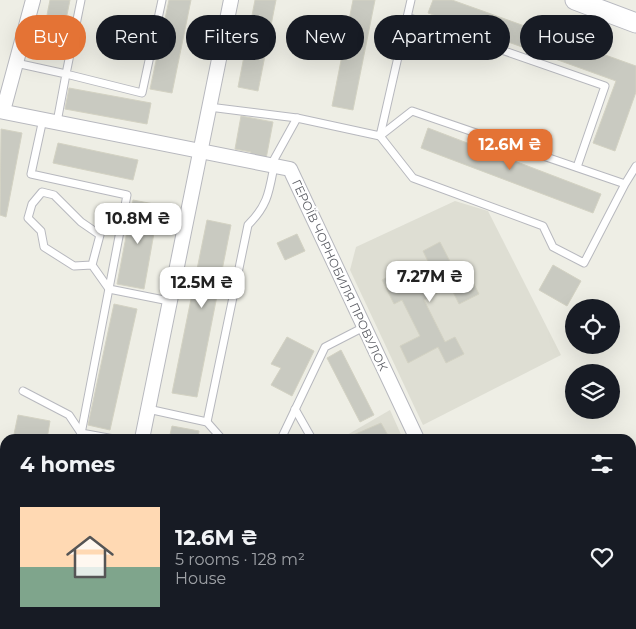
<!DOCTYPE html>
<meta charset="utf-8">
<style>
:root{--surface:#171b24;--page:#20242c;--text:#f1f3f6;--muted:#9ea1a6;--line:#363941;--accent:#e47335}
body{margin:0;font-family:Montserrat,sans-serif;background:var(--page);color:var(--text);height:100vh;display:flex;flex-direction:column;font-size:19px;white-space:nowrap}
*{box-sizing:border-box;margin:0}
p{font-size:16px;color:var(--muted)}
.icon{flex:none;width:28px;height:28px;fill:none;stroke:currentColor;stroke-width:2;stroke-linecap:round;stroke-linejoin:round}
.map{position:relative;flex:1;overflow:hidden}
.side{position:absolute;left:0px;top:434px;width:636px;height:196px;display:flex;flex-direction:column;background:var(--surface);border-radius:15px 15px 0 0;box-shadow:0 5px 20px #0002}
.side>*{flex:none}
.guide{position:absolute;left:15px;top:15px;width:606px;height:45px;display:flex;gap:10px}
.tools{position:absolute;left:565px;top:299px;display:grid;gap:10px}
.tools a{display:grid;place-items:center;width:55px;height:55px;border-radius:50%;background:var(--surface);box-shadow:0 5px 20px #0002;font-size:25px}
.price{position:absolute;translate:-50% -42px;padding:0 11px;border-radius:10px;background:#fff;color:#222;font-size:16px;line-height:32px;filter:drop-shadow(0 1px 2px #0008)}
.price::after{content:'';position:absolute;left:50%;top:30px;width:15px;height:11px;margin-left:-8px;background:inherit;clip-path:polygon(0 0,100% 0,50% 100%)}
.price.current{background:var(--accent);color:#fff}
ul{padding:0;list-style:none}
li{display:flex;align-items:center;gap:15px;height:125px;padding:0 20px}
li+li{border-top:1px solid var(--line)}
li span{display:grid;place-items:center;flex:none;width:140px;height:100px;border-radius:0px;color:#555}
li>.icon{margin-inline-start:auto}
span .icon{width:60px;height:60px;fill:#fffc;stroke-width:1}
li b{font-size:21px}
h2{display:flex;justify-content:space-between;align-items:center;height:60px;padding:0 20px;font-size:21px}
.chip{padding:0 18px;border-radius:22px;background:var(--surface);box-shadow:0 5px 20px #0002;font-size:18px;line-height:45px}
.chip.current{background:var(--accent);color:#fff}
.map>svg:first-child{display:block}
.education{fill:#deded3}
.building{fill:#c9cac1;stroke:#d3d2c3}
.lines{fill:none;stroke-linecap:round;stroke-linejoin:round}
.lane-casing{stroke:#b7b8be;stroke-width:9}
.street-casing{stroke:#b7b8be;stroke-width:16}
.secondary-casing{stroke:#b8b9c0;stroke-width:21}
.lane{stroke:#fff;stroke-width:7}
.street{stroke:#fff;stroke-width:14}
.secondary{stroke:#fff;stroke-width:19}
.labels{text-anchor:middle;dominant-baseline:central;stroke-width:4.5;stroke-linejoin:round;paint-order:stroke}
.street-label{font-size:12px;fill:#5c5e65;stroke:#fff}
</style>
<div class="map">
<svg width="636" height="629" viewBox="0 0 636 629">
<rect width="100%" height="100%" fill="#eeeee5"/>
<!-- education -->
<g class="education">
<polygon points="455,201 488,211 561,355 423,425 350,270 356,247"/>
<polygon points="390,410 403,439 340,439"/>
<polygon points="129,625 502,625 498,629 128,629"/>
</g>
<!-- building -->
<g class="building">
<polygon points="50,0 70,0 58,59 39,55"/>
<polygon points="169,0 191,0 172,93 150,89"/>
<polygon points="255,0 276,0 258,91 238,87"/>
<polygon points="353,0 375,0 353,110 332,106"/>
<polygon points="433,0 452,0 636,66 636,92 615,151 593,143 616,81 428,13"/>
<polygon points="69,88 151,103 147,124 65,109"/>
<polygon points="241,116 273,122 266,159 250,157 251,152 235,149"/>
<polygon points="428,128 601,194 593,213 421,148"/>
<polygon points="1,129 22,133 6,217 0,215"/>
<polygon points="58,143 138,160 133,180 53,163"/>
<polygon points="133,200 159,205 144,289 117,284"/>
<polygon points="207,220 231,225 197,397 172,393"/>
<polygon points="297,234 305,251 285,260 277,243"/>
<polygon points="440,242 458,277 468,272 479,294 459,304 450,286 424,300 445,342 455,337 464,354 446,363 438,347 408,363 400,346 420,336 402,300 394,304 382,280 404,268 413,285 434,274 423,251"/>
<polygon points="553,265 581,281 567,306 539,290"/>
<polygon points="114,304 137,309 110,430 88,425"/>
<polygon points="287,337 314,351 292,396 271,385 281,368 271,364"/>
<polygon points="341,350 374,415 360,422 327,358"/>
<polygon points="18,415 50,421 47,439 13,439"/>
<polygon points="381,423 390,439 352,439 351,436"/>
<polygon points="172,426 199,431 198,439 169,439"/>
<polygon points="0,617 5,618 5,625 34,625 33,629 0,629"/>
<polygon points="36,625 74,625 73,629 54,629"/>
<polygon points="143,625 172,625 172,629 142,629"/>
<polygon points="439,625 485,625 477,629 430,629"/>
</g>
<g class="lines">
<!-- lane casing -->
<g class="lane-casing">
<g id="lane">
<polyline points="81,0 66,74 142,93 162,0"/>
<polyline points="407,17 605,86 577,167"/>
<polyline points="16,63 66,74 57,122"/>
<polyline points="209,107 297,118"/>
<polyline points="43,119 31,174 127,195 80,439"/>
<polyline points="271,165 297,118 380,136 411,0"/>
<polyline points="625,184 584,263 553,247 543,226 413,178 380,136 412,111 625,184 636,166"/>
<polyline points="92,265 74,266 44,247 41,231 28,218 32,204 42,192 54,195 81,222 100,235 92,265 109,289 169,301"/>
<polyline points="23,391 69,415 81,433 114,439"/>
<polyline points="148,409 207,422 222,439"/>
<polyline points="295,409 312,439"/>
<path d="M207,422L248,225C268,205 269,192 274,166"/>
<polyline points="281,439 325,347 364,327"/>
<polyline points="219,629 219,625"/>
<polyline points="264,629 273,625"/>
</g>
</g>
<!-- street casing -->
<g class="street-casing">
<g id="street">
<polyline points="0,111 290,169 417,439"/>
<polyline points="3,111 33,0"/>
<polyline points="142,439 231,0"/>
<polyline points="631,457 636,455"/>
<polyline points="631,604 636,603"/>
<polyline points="517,628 529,625"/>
<polyline points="104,629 105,625"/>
</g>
</g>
<!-- secondary casing -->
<g class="secondary-casing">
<polyline id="secondary" points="575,0 636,23"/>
</g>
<!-- lane -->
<use href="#lane" class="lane"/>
<!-- street -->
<use href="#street" class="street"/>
<!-- secondary -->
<use href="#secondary" class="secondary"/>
</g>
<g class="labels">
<!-- street labels -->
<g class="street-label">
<text transform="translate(340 275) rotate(65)">ГЕРОЇВ ЧОРНОБИЛЯ ПРОВУЛОК</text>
</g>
</g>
</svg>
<div class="tools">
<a><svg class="icon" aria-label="locate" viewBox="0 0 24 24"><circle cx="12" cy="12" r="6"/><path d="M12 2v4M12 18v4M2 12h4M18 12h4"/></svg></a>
<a><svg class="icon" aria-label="layers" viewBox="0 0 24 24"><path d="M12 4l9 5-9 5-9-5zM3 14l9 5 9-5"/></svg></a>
</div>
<b class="price current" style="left:510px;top:171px">12.6M ₴</b>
<b class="price" style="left:138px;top:245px">10.8M ₴</b>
<b class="price" style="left:430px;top:303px">7.27M ₴</b>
<b class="price" style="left:202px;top:309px">12.5M ₴</b>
<div class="guide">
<a class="chip current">Buy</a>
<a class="chip">Rent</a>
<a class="chip">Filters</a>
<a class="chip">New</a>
<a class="chip">Apartment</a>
<a class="chip">House</a>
</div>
<section class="side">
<h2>4 homes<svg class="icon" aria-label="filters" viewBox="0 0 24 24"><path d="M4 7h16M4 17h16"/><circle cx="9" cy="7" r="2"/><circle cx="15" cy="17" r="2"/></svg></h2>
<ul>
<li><span style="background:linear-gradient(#ffd9b3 60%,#7fa58c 0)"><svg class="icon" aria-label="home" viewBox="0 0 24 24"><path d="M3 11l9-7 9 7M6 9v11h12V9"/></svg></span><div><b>12.6M ₴</b><p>5 rooms · 128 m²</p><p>House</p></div><svg class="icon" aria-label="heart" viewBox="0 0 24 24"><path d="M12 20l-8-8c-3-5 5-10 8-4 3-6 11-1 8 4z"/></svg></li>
</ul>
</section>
</div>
